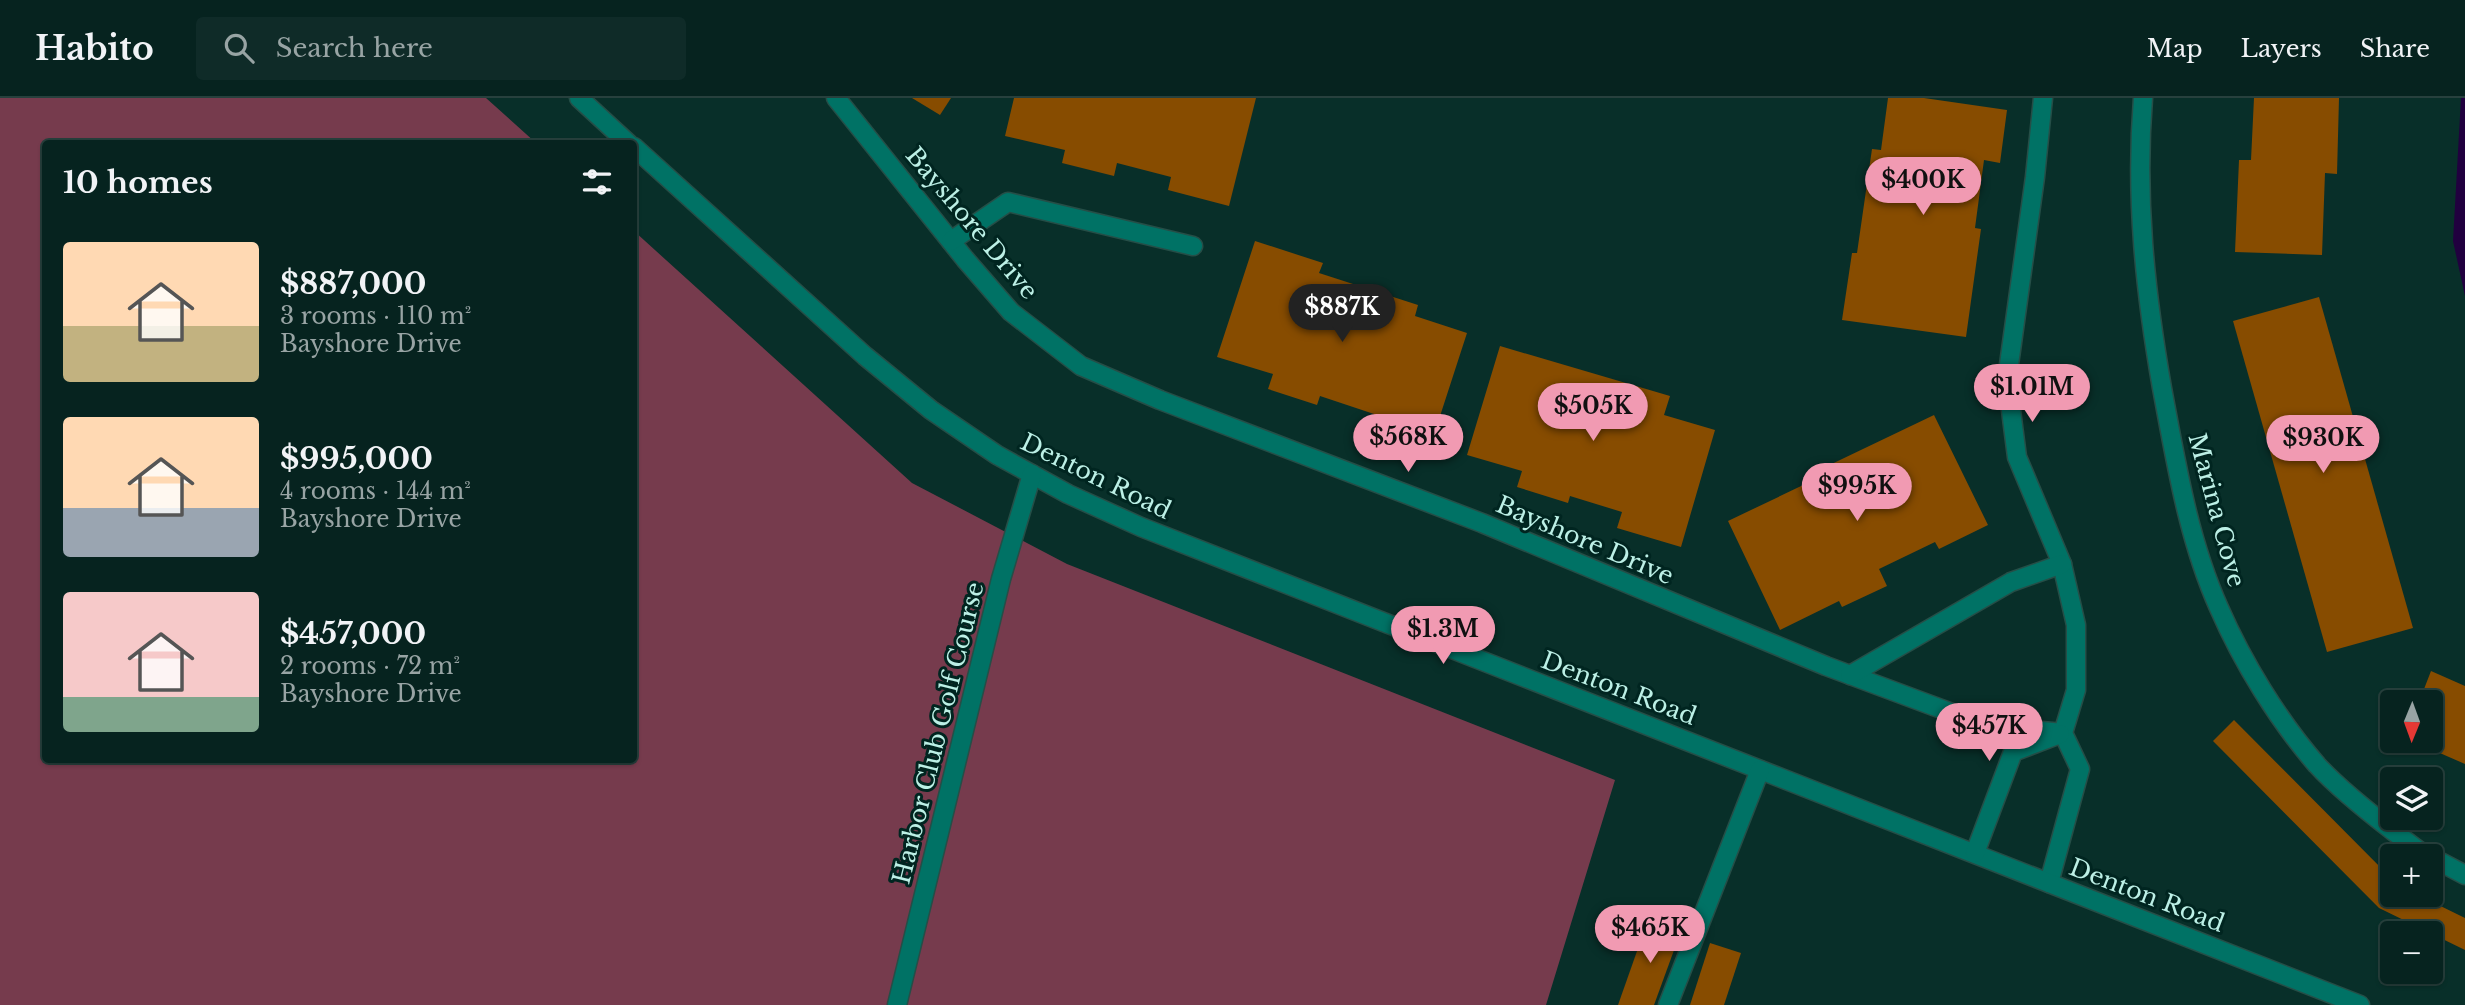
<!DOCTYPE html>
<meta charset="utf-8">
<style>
:root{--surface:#06231f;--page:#0f2b28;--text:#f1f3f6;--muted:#98a4a4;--line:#27403d;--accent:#f19ab2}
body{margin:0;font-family:"Libre Baskerville",serif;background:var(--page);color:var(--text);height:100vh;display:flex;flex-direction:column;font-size:26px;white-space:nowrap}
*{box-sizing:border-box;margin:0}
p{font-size:23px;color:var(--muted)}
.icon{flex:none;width:38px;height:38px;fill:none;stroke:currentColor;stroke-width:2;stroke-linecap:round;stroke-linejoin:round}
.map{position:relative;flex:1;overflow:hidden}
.panel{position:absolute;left:42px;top:42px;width:595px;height:623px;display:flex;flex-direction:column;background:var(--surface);border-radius:7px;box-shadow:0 2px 5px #0004,0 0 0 2px var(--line)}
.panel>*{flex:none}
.needle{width:46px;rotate:181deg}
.controls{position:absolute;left:2380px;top:592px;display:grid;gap:14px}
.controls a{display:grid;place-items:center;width:63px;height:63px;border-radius:7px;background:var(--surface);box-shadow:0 2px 5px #0004,0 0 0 2px var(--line);font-size:35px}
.price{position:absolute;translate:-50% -60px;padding:0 16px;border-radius:24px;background:var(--accent);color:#111;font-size:23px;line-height:46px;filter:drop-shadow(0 2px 4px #0008)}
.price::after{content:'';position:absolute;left:50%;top:42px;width:21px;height:16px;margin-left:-10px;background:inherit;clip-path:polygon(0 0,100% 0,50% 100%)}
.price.selected{background:#222;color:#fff}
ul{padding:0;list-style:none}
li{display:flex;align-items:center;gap:21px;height:175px;padding:0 21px}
li span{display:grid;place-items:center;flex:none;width:196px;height:140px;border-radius:7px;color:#555}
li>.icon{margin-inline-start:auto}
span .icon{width:84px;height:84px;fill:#fffc;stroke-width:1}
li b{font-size:30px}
h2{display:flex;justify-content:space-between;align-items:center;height:84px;padding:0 21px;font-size:30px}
header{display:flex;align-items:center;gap:42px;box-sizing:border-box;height:98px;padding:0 35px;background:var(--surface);border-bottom:2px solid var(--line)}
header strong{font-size:33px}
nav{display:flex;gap:38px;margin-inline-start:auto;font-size:24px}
.search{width:490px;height:63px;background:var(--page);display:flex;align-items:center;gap:18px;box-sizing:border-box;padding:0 24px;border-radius:7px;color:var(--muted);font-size:26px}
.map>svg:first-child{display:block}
.green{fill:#763b4d}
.water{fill:#21003f}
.building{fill:#874c00}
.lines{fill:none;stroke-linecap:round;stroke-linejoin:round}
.minor-casing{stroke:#254e47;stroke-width:21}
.minor{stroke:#007265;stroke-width:18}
.labels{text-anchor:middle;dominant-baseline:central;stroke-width:6;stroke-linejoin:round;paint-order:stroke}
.street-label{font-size:24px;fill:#bcf0e6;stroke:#002520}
</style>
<header>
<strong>Habito</strong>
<div class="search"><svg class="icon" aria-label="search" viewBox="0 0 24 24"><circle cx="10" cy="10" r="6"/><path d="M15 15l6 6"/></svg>Search here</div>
<nav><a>Map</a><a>Layers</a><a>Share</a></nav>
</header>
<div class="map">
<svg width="2465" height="907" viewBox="0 0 2465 907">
<rect width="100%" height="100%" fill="#082f29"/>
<!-- green -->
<polygon class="green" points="0,0 486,0 536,45 46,46 46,662 634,662 634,133 912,385 1067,466 1615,682 1546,907 0,907"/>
<!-- water -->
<polygon class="water" points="2461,0 2465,0 2465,198 2453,143"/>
<!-- building -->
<g class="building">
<polygon points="912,0 951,0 940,17"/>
<polygon points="1014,0 1256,0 1229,108 1168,92 1171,79 1117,65 1114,78 1062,65 1065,52 1005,38"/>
<polygon points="1888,0 1924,0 2007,12 2000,65 1984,62 1975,130 1981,131 1966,239 1842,222 1852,155 1857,155 1872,51 1881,52"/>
<polygon points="2254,0 2339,0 2337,76 2325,75 2322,157 2235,154 2239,62 2251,62"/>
<polygon points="1255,143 1323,165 1319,175 1418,207 1415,218 1467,235 1429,352 1369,332 1374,316 1320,298 1317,307 1268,291 1273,276 1217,259"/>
<polygon points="2319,199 2413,530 2327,554 2233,223"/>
<polygon points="1500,248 1670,298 1664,317 1715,332 1681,449 1617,430 1622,414 1570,398 1568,405 1517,389 1522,373 1467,357"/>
<polygon points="1934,317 1988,427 1939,451 1935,444 1879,471 1887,488 1842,509 1839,503 1780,532 1728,423 1820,379 1817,373"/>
<polygon points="2431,573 2465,588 2465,666 2410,642 2431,642 2431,604 2419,604"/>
<polygon points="2234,622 2392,781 2392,796 2416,796 2465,820 2465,852 2379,810 2213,643"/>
<polygon points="1648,822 1681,833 1654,907 1618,907"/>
<polygon points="1710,845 1741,855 1724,907 1690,907"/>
</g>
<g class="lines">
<!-- minor casing -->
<g class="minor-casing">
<g id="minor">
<polyline points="579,0 629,46"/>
<polyline points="836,0 965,161 1011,214 1081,268 1160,302 1482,425 1826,568 1987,628 2063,635"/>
<polyline points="2043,0 2035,79 2007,281 2017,359 2062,466 2076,527 2076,592 2063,635 2080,671 2049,785"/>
<path d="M2143,0C2135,99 2145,193 2162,290C2176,364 2188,441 2219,510C2243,565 2278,622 2317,667C2339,691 2367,713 2393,733C2404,741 2415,751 2427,758"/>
<polyline points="634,49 865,258 931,312 997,357 1068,396 1141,429 2360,907"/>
<polyline points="951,143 1008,104 1193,148"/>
<polyline points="1850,577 2011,484 2062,466"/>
<polyline points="1975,755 2013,654 2060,636"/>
<polyline points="2431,759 2465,777"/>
<polyline points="897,907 1001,481 1032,376"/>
<polyline points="1668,907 1760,672"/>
</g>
</g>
<!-- minor -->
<use href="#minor" class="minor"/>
</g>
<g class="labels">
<!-- street labels -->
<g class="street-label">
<text transform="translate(972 125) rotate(50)">Bayshore Drive</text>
<text transform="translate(1096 378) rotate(26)">Denton Road</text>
<text transform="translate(2217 412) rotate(75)">Marina Cove</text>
<text transform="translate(1585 442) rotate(23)">Bayshore Drive</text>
<text transform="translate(1619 590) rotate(21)">Denton Road</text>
<text transform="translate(938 635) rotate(-76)">Harbor Club Golf Course</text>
<text transform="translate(2147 797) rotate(21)">Denton Road</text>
</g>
</g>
</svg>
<div class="controls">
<a><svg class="needle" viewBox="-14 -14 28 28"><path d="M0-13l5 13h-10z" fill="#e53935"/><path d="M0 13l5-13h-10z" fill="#98a4a4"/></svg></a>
<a><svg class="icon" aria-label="layers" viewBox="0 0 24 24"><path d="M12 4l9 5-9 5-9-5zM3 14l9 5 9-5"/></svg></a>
<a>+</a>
<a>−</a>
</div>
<b class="price" style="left:1923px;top:119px">$400K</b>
<b class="price selected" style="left:1342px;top:246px">$887K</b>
<b class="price" style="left:2032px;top:326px">$1.01M</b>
<b class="price" style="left:1593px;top:345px">$505K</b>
<b class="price" style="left:1408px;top:376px">$568K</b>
<b class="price" style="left:2323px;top:377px">$930K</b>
<b class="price" style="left:1857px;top:425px">$995K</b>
<b class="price" style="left:1443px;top:568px">$1.3M</b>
<b class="price" style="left:1989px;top:665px">$457K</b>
<b class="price" style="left:1650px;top:867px">$465K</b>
<section class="panel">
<h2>10 homes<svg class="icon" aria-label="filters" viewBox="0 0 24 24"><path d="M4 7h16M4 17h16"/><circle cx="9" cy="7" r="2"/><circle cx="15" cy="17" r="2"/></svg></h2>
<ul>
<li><span style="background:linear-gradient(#ffd9b3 60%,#c2b280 0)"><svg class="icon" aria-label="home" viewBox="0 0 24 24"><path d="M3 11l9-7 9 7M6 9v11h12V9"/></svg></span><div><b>$887,000</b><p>3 rooms · 110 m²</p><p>Bayshore Drive</p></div></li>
<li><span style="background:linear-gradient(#ffd9b3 65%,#9aa5b1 0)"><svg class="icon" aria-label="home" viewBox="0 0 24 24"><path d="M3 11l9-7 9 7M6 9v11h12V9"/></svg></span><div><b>$995,000</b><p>4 rooms · 144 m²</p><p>Bayshore Drive</p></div></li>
<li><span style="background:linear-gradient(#f6c9c9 75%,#7fa58c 0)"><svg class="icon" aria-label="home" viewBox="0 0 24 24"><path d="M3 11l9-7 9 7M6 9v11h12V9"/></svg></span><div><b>$457,000</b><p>2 rooms · 72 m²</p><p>Bayshore Drive</p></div></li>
</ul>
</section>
</div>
